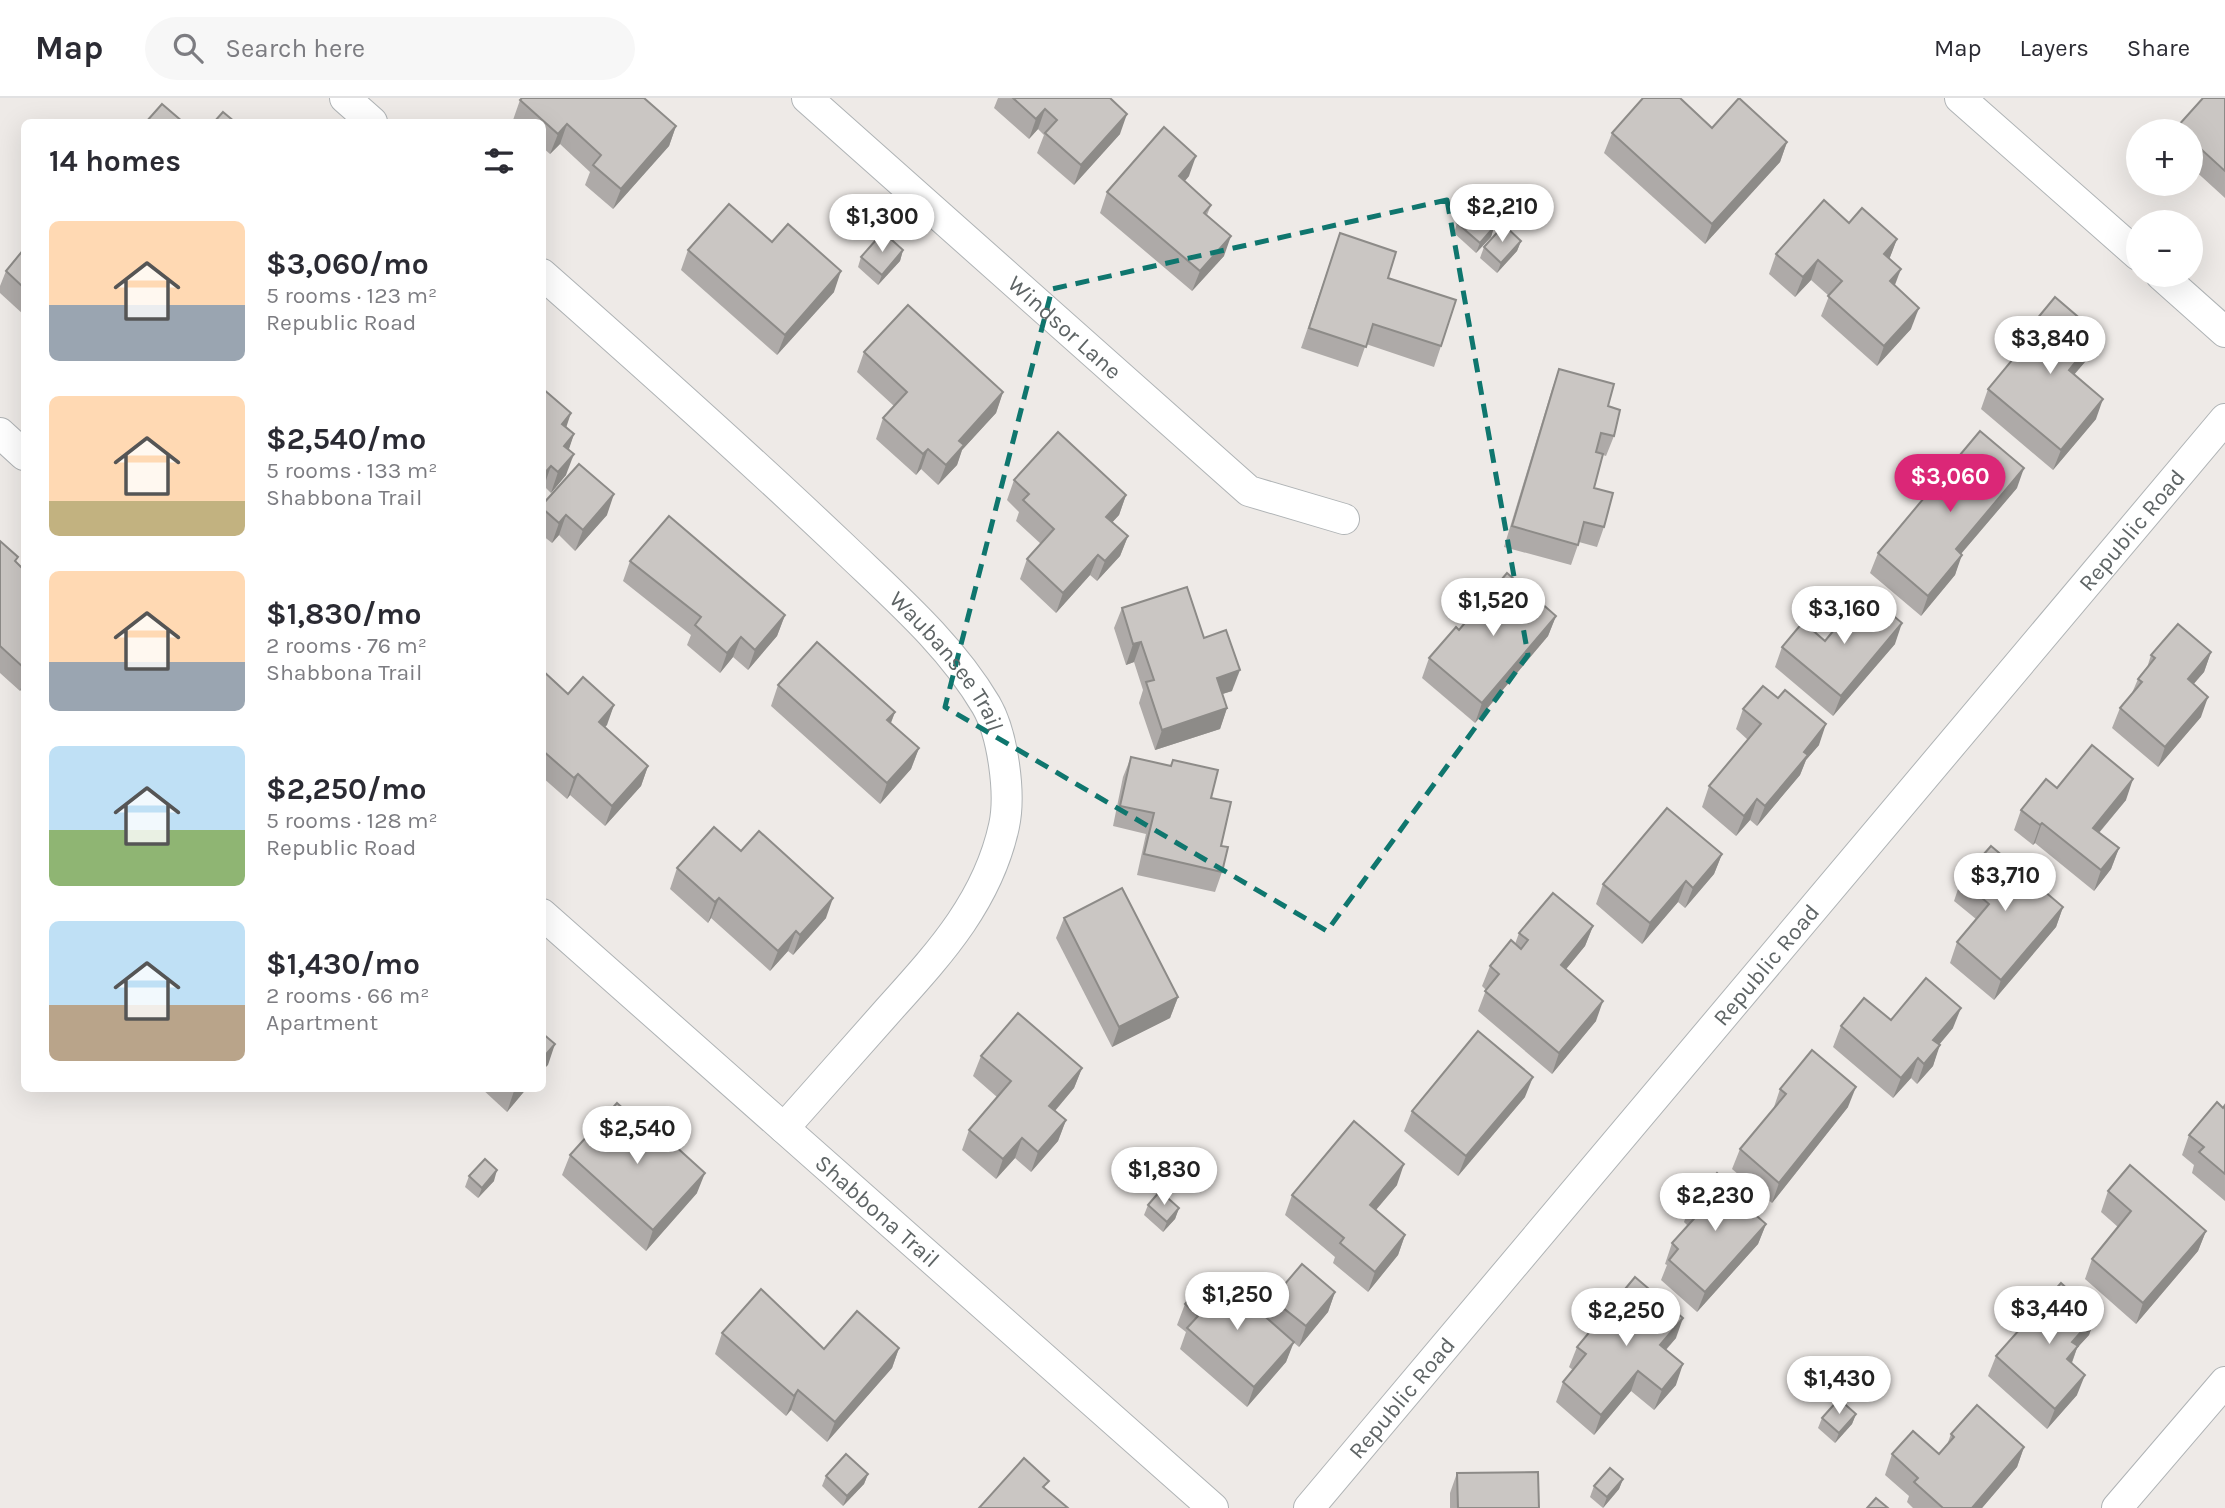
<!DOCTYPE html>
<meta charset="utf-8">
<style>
:root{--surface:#fff;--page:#f7f7f7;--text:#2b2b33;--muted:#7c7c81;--line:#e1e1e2;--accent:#db2777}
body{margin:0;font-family:Karla,sans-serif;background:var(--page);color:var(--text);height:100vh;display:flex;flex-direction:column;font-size:26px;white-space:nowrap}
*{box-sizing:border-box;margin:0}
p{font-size:23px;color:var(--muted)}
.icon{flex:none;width:38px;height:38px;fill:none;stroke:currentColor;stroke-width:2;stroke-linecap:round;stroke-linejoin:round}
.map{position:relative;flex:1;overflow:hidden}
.details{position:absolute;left:21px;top:21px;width:525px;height:973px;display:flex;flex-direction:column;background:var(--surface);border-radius:10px;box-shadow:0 7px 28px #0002}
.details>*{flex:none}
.buttons{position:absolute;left:2126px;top:21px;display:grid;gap:14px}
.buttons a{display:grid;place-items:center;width:77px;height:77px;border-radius:50%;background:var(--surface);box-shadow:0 7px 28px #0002;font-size:35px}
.price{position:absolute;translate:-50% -60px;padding:0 16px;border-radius:24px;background:#fff;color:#222;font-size:23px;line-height:46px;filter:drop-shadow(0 2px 4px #0008)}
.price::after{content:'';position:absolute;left:50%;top:42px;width:21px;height:16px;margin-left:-10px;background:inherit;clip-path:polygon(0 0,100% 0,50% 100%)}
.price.active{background:var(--accent);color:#fff}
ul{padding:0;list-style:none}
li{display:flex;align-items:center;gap:21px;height:175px;padding:0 28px}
li span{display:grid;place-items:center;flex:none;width:196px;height:140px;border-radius:10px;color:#555}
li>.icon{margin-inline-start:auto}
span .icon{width:84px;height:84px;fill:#fffc;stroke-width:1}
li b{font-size:30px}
h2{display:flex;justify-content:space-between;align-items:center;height:84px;padding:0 28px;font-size:30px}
header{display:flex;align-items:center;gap:42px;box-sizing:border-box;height:98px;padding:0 35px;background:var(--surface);border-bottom:2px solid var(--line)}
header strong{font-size:33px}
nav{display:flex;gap:38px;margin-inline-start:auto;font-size:24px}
.search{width:490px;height:63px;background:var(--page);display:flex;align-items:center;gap:18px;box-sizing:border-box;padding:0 24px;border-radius:38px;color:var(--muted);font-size:26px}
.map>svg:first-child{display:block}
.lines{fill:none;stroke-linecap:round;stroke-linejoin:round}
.street-casing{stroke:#afb3b5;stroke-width:32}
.street{stroke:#fff;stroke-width:30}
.wall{fill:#aeaaa8}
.shaded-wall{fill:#8d8b88}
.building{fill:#cac6c3;stroke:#8d8b88;stroke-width:2}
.marked{fill:none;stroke:#0f766e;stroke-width:5;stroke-dasharray:14 9;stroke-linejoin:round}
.labels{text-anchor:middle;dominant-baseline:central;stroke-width:7;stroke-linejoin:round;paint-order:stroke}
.street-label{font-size:23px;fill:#5e6465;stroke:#fff}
</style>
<header>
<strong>Map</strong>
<div class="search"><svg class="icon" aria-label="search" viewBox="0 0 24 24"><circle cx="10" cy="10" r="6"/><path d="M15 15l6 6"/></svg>Search here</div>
<nav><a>Map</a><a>Layers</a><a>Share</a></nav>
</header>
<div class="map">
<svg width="2225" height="1410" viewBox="0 0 2225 1410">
<rect width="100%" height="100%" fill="#eeeae7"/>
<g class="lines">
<!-- street casing -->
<g class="street-casing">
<g id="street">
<polyline points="345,0 372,24"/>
<path id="s1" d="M807,0L1249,393L1344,421"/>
<polyline points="1960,0 2138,157"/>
<path id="s2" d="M542,176C644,266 745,356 843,449C894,498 950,546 986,607C1003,636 1011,696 1004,728C987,806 936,859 885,916C851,954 818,992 784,1030"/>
<polyline points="2161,177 2225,234"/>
<polyline points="0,335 24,357"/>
<path id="s3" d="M542,816L1213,1410"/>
<path id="s4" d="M1309,1410L2225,321"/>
<polyline points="2117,1410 2225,1284"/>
</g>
</g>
<!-- street -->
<use href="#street" class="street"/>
</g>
<!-- wall -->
<g class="wall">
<polygon points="998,0 1110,0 1120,36 1074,87 1037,55 1044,37 1038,31 1029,41 994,10"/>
<polygon points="2225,0 2225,100 2191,69 2191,33 2175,33 2177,29"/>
<polygon points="520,2 676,28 669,48 613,111 585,87 590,74 560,46 550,56 542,49 542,24 515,24 513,22"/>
<polygon points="1712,30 1787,44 1780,64 1705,146 1604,55 1612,35"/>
<polygon points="1189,78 1184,84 1211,107 1207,117 1224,158 1192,193 1100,115 1107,94"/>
<polygon points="1457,125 1494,129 1491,139 1476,155 1454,135"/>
<polygon points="1849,125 1897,141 1889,161 1895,188 1911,231 1877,268 1821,218 1829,198 1811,182 1795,199 1769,176 1776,156"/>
<polygon points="1340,135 1388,180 1441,248 1434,269 1366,246 1358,269 1301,250"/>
<polygon points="1521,143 1517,153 1497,175 1480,160 1484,149"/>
<polygon points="772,144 834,194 777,257 681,172 688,152"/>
<polygon points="24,151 24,217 0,195 0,188 6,173"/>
<polygon points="903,152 900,163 878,187 858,169 861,159"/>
<polygon points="2027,233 2091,257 2074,276 2096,321 2053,372 1981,311 1988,291 2020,253"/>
<polygon points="864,254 1003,294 996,315 962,352 957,367 938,387 921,371 916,377 876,341 883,320 894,308 857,274"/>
<polygon points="1559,271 1608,308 1614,338 1606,358 1603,357 1594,390 1604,429 1597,449 1579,444 1571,467 1504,449 1552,291"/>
<polygon points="566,329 574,336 568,352 566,377 551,395 544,388 542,390"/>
<polygon points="1014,382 1126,397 1119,417 1112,424 1128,438 1120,458 1097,483 1090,477 1056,515 1020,481 1027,461 1041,446 1016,423 1019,414 1007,402"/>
<polygon points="2017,390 1961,456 1955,477 1921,518 1870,475 1878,455"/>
<polygon points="542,407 607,417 575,453 559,437 552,445 542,437"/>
<polygon points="0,443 16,464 24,472 24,588 20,593 0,575"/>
<polygon points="630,463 785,517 777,538 748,572 733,559 720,575 687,547 691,537 623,483"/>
<polygon points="1122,510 1204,540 1232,593 1222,596 1227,610 1220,631 1155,652 1139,605 1143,592 1134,564 1126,567 1114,530"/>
<polygon points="1556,518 1548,538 1475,625 1422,580 1429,560 1459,532"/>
<polygon points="1853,518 1895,546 1833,618 1775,569 1782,549 1825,543 1850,527"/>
<polygon points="2211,554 2204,574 2193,586 2201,619 2158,669 2112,630 2120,610 2132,595 2138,581 2147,570 2151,557"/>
<polygon points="542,572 568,596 614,607 605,629 648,668 641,688 605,728 570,697 567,701 542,679"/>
<polygon points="778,587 895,614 891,625 919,650 911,671 880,706 771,608"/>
<polygon points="1743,611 1819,647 1806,662 1800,677 1757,728 1750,722 1736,738 1702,709 1709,688 1748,642 1736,631"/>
<polygon points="1131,659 1171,668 1173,662 1211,700 1221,748 1222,774 1215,794 1137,777 1146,736 1113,728 1123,679"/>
<polygon points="2057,690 2126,702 2099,735 2119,750 2111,771 2094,793 2035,745 2033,747 2014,732 2021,712"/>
<polygon points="741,753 826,820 793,857 788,853 770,873 711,820 708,825 670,791 677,770"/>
<polygon points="1722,756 1714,776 1685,810 1678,804 1642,846 1596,806 1603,786"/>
<polygon points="1961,782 2063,809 2056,829 1994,902 1950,865 1957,844 1976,821 1954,803"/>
<polygon points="1064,820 1178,899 1170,920 1112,949 1056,840"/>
<polygon points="1593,828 1585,848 1566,871 1596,923 1552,976 1478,913 1486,892 1482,888 1490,868 1515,846 1519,835"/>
<polygon points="1891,922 1953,930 1939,947 1933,968 1917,986 1911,980 1893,1000 1833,949 1841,928"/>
<polygon points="981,958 1082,970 1074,990 1055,1013 1066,1022 1058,1043 1031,1074 1015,1060 996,1081 962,1052 969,1032 997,999 973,978"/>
<polygon points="481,990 527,990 507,1014"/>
<polygon points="1780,991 1848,1009 1772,1105 1732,1071 1740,1051 1773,1012"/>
<polygon points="1525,999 1458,1078 1404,1033 1412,1013"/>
<polygon points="2225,1007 2225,1103 2192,1075 2194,1067 2182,1057 2189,1037"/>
<polygon points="570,1057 697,1095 646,1153 562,1077"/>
<polygon points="469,1078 494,1083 478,1100 465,1089"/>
<polygon points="1397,1087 1376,1112 1405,1137 1398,1157 1368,1194 1333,1165 1335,1159 1285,1117 1292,1097"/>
<polygon points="2108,1093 2206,1133 2198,1153 2136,1226 2085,1181 2092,1161 2118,1129 2101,1114"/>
<polygon points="1691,1104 1745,1108 1766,1126 1758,1146 1697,1214 1661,1182 1667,1167 1665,1166 1672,1145 1688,1128 1684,1124"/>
<polygon points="1148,1107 1179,1110 1175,1121 1163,1134 1144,1117"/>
<polygon points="1335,1194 1328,1214 1299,1249 1293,1244 1286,1264 1247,1309 1180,1251 1186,1234 1177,1227 1185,1206 1218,1195 1266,1219 1272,1201"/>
<polygon points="2096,1217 2089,1237 2077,1250 2072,1265 2077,1297 2047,1331 1988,1278 1996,1258"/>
<polygon points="722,1235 824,1251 899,1250 892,1270 827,1344 791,1312 786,1318 715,1256"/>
<polygon points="1676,1240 1666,1252 1676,1287 1654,1312 1631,1293 1594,1337 1556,1304 1563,1284 1573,1272 1569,1269 1577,1249"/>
<polygon points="1856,1316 1852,1326 1835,1345 1818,1330 1822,1320"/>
<polygon points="1951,1336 2024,1349 2017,1369 1982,1410 1913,1410 1907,1404 1909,1398 1885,1377 1892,1356 1939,1356 1947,1347"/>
<polygon points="1457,1375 1539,1410 1450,1410 1450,1395"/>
<polygon points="868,1376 864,1386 843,1408 822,1388 826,1378"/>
<polygon points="1623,1381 1619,1391 1603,1410 1590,1399 1594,1388"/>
</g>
<!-- shaded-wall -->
<g class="shaded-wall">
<polygon points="1045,11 1038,31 1029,41 1036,21"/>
<polygon points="1127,16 1120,36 1074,87 1081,67"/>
<polygon points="567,26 560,46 550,56 558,36"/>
<polygon points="676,28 669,48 613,111 621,91"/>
<polygon points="1787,44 1780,64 1705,146 1712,126"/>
<polygon points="1196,58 1189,78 1171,99 1179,78"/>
<polygon points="1494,129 1491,139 1476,155 1480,145"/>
<polygon points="1231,138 1224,158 1192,193 1200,173"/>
<polygon points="1897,141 1889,162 1884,156"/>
<polygon points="1521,143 1517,153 1497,175 1501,165"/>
<polygon points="903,152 900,163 878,187 882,177"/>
<polygon points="1818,162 1811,182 1795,199 1803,179"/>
<polygon points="1901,171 1893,192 1890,183"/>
<polygon points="841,173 834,194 777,257 785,237"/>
<polygon points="1919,210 1911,231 1877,268 1884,248"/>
<polygon points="2098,236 2091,257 2061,292 2069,272"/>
<polygon points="1003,294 996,315 962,352 957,367 938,387 946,367 959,343"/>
<polygon points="2103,301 2096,321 2053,372 2061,352"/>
<polygon points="571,315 564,336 562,326"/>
<polygon points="574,336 567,357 564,348"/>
<polygon points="928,351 921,371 916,377 923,356"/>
<polygon points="574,356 566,377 551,395 558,374"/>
<polygon points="551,368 544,388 542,390 542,378"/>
<polygon points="2024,370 2017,390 1948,471 1956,451"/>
<polygon points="614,396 607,417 575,453 583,432"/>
<polygon points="1126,397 1119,417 1099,439 1106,419"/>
<polygon points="566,417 559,437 552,445 559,425"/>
<polygon points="1128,438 1120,458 1097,483 1105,463"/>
<polygon points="1098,457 1090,477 1056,515 1063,495"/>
<polygon points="1962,457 1955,477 1921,518 1928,498"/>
<polygon points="785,517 777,538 748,572 755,552"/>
<polygon points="1556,518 1548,538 1475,625 1482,605"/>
<polygon points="1902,525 1895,546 1833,618 1841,598"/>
<polygon points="741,539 733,559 720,575 727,555"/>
<polygon points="1141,544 1134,564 1126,567 1133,546"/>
<polygon points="2211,554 2204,574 2180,602 2188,581"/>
<polygon points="1240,572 1232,593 1210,600 1217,580"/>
<polygon points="24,580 24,588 20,593"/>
<polygon points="2208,599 2201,619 2158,669 2165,649"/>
<polygon points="614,607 607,627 592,644 599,624"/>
<polygon points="1227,610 1220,631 1155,652 1162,632"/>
<polygon points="895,614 887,634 887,622"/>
<polygon points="1826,626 1819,647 1806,662 1800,677 1757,728 1765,708 1804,654"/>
<polygon points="919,650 911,671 880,706 887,685"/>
<polygon points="648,668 641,688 605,728 612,708"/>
<polygon points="578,676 570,697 567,701 574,680"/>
<polygon points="2133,681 2126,702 2086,750 2093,730"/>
<polygon points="1757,701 1750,722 1736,738 1744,718"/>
<polygon points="2042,725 2035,745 2033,747 2040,727"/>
<polygon points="2119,750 2111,771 2094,793 2101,772"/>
<polygon points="1722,756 1714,776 1685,810 1693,790"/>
<polygon points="1686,783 1678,804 1642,846 1650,825"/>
<polygon points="719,800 711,820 708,825 715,804"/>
<polygon points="833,800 826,820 793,857 800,837"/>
<polygon points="2063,809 2056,829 1994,902 2001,882"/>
<polygon points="1593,828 1585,848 1553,887 1561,867"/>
<polygon points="796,833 788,853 770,873 778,853"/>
<polygon points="1178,899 1170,920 1112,949 1119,929"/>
<polygon points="1603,903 1596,923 1552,976 1559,955"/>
<polygon points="1961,910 1953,930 1926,962 1933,942"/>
<polygon points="555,946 548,967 542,973 542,961"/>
<polygon points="1940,947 1933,968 1917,986 1924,966"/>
<polygon points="1918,960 1911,980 1893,1000 1901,980"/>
<polygon points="1082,970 1074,990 1042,1028 1049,1008"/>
<polygon points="1533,979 1525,999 1458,1078 1466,1058"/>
<polygon points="1856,989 1848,1009 1772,1105 1779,1085"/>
<polygon points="517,990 527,990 507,1014 514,993"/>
<polygon points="1066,1022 1058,1043 1031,1074 1038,1054"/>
<polygon points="1022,1040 1015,1060 996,1081 1003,1061"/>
<polygon points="1404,1066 1397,1087 1363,1127 1370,1107"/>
<polygon points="497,1072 494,1083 478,1100 482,1090"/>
<polygon points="705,1075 697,1095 646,1153 653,1132"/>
<polygon points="1179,1110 1175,1121 1163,1134 1167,1124"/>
<polygon points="1766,1126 1758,1146 1697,1214 1705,1194"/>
<polygon points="2206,1133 2198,1153 2136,1226 2143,1205"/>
<polygon points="1405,1137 1398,1157 1368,1194 1375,1174"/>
<polygon points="1335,1194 1328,1214 1299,1249 1306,1228"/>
<polygon points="2096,1217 2089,1237 2077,1250 2070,1269 2059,1281 2072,1244"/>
<polygon points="1683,1220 1676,1240 1652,1267 1660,1247"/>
<polygon points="1294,1244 1286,1264 1247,1309 1254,1289"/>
<polygon points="899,1250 892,1270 827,1344 835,1324"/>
<polygon points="1683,1266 1676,1287 1654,1312 1662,1292"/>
<polygon points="1638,1273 1631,1293 1594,1337 1601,1317"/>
<polygon points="2085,1277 2077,1297 2047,1331 2055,1311"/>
<polygon points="798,1292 791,1312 786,1318 794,1298"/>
<polygon points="1856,1316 1852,1326 1835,1345 1839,1335"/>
<polygon points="2024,1349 2017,1369 1982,1410 1972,1410"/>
<polygon points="868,1376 864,1386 843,1408 847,1398"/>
<polygon points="1623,1381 1619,1391 1603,1410 1607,1399"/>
</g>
<!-- building -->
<g class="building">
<polygon points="522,0 644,0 676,28 621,91 593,67 601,57 567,26 558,36 520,2"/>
<polygon points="1013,0 1110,0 1127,16 1081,67 1045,35 1057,22 1045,11 1036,21"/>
<polygon points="1643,0 1680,0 1712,30 1739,0 1787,44 1712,126 1612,35"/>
<polygon points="2203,0 2225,0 2225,73 2191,42 2191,33 2182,33 2177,29"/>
<polygon points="162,6 183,24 146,24"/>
<polygon points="223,14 235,24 214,24"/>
<polygon points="1164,29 1196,58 1179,78 1211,107 1204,115 1231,138 1200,173 1107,94"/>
<polygon points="1824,102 1849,125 1862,110 1897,141 1884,156 1901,171 1890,183 1919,210 1884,248 1828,198 1842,183 1818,162 1803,179 1776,156"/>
<polygon points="729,106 772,144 788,126 841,173 785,237 688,152"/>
<polygon points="1472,109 1494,129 1480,145 1457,125"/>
<polygon points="1504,127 1521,143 1501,165 1484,149"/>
<polygon points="883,134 903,152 882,177 861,159"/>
<polygon points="1340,135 1396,154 1388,180 1456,202 1441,248 1373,226 1366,249 1309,230"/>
<polygon points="24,151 24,190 6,173"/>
<polygon points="2055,199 2098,236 2069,272 2103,301 2061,352 1988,291 2033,237 2027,233"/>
<polygon points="908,207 1003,294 959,343 964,347 946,367 928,351 923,356 883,320 907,294 864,254"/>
<polygon points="1559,271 1614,286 1608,308 1620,312 1614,338 1601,335 1596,354 1603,356 1594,390 1613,395 1604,429 1584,424 1578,447 1512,428"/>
<polygon points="542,290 571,315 562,326 574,336 564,348 574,356 558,374 551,368 542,378"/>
<polygon points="1980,333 2024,370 1956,451 1962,457 1928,498 1878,455"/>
<polygon points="1058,334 1126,397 1106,419 1128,438 1105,463 1098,457 1063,495 1027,461 1054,431 1023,402 1029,396 1014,382"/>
<polygon points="579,366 614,396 583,432 566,417 559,425 542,410 542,407"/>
<polygon points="669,418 785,517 755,552 741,539 727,555 695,527 701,519 630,463"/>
<polygon points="0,443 18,459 15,463 24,472 24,570 0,548"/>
<polygon points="1507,475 1556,518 1482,605 1429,560 1456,529 1459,532"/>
<polygon points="1187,489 1204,540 1226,532 1240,572 1217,580 1227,610 1162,632 1146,584 1154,582 1141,544 1133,546 1122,510"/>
<polygon points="1870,498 1902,525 1841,598 1782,549 1803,524 1825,543 1843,521 1851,528 1857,522 1853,518"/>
<polygon points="2178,526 2211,554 2188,581 2208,599 2165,649 2120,610 2142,584 2138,581 2155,560 2151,557"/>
<polygon points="817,544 895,614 887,622 919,650 887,685 778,587"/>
<polygon points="542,572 568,596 583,579 614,607 599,624 648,668 612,708 578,676 574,680 542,652"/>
<polygon points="1763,588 1778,600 1785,592 1826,626 1804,654 1808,657 1765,708 1757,701 1744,718 1709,688 1761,626 1743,611"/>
<polygon points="2092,647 2133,681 2093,730 2119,750 2101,772 2042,725 2040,727 2021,712 2046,681 2057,690"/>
<polygon points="1131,659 1171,668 1173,662 1218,672 1211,700 1231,704 1221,748 1228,749 1222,774 1144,756 1154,715 1120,708"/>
<polygon points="1667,710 1722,756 1693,790 1686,783 1650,825 1603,786"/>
<polygon points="714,729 741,753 759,733 833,800 800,837 796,833 778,853 719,800 715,804 677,770"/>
<polygon points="1991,748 2063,809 2001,882 1957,844 1989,806 1961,782"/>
<polygon points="1122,790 1178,899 1119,929 1064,820"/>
<polygon points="1553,795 1593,828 1561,867 1603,903 1559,955 1485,893 1499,876 1490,868 1511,842 1521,851 1528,842 1519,835"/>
<polygon points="1926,880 1961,910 1933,942 1940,947 1924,966 1918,960 1901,980 1841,928 1864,900 1891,922"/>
<polygon points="1018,915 1082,970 1049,1008 1066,1022 1038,1054 1022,1040 1003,1061 969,1032 1011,983 981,958"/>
<polygon points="1478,933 1533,979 1466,1058 1412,1013"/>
<polygon points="542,935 555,946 542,961"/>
<polygon points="1812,952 1856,989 1779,1085 1740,1051 1786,996 1780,991"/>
<polygon points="2217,1004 2223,1010 2225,1007 2225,1076 2199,1054 2204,1049 2189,1037"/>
<polygon points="617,1005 658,1042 663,1037 705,1075 653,1132 570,1057"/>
<polygon points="1354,1023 1404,1066 1370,1107 1405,1137 1375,1174 1340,1145 1344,1140 1292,1097"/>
<polygon points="485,1061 497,1072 482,1090 469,1078"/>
<polygon points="2130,1067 2206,1133 2143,1205 2092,1161 2131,1113 2108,1093"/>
<polygon points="1717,1075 1747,1102 1743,1106 1766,1126 1705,1194 1669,1162 1678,1151 1672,1145 1701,1113 1691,1104"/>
<polygon points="1160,1093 1179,1110 1167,1124 1148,1107"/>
<polygon points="1302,1166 1335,1194 1306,1228 1272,1201"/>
<polygon points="1635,1179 1683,1220 1660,1247 1683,1266 1662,1292 1638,1273 1601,1317 1563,1284 1586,1256 1577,1249"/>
<polygon points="1205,1184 1218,1195 1227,1185 1294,1244 1254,1289 1187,1230 1198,1218 1185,1206"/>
<polygon points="2061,1185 2096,1217 2072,1244 2078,1248 2067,1261 2085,1277 2055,1311 1996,1258"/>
<polygon points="761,1191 824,1251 857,1213 899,1250 835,1324 798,1292 794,1298 722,1235"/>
<polygon points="1839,1301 1856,1316 1839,1335 1822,1320"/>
<polygon points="1977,1307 2024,1349 1972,1410 1943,1410 1914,1384 1918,1380 1892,1356 1913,1333 1939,1356 1954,1339 1951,1336"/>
<polygon points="846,1356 868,1376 847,1398 826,1378"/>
<polygon points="1024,1360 1049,1383 1043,1389 1068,1410 979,1410"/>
<polygon points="1610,1370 1623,1381 1607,1399 1594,1388"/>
<polygon points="1538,1374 1539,1410 1458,1410 1457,1375"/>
<polygon points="1876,1400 1888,1410 1867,1410"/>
</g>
<!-- marked area -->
<path class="marked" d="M1447,102L1528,557L1327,833L945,609L1052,191Z"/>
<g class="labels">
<!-- street labels -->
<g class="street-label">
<text stroke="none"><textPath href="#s1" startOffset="345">Windsor Lane</textPath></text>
<text stroke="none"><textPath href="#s4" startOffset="1278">Republic Road</textPath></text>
<text stroke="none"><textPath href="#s2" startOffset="562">Waubansee Trail</textPath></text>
<text stroke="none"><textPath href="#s4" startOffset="710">Republic Road</textPath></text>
<text stroke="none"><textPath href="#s3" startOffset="448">Shabbona Trail</textPath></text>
<text stroke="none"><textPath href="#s4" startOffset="144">Republic Road</textPath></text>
</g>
</g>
</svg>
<div class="buttons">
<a>+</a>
<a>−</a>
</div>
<b class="price" style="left:1502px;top:146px">$2,210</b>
<b class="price" style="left:882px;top:156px">$1,300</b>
<b class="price" style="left:2050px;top:278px">$3,840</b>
<b class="price active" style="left:1950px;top:416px">$3,060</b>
<b class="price" style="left:1493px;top:540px">$1,520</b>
<b class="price" style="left:1844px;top:548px">$3,160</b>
<b class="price" style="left:2005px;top:815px">$3,710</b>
<b class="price" style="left:637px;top:1068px">$2,540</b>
<b class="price" style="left:1164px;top:1109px">$1,830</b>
<b class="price" style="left:1715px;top:1135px">$2,230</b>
<b class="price" style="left:1237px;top:1234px">$1,250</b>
<b class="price" style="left:2049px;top:1248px">$3,440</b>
<b class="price" style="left:1626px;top:1250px">$2,250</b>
<b class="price" style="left:1839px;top:1318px">$1,430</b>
<section class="details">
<h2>14 homes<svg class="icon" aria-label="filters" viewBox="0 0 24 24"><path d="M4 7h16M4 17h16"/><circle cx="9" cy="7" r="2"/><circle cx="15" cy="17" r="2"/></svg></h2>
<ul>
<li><span style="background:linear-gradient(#ffd9b3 60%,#9aa5b1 0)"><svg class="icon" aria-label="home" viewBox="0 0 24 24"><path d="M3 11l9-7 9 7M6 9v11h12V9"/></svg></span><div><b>$3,060/mo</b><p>5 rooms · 123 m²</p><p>Republic Road</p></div></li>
<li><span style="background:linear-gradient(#ffd9b3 75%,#c2b280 0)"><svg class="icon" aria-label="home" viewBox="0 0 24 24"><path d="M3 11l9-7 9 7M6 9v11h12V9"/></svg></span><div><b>$2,540/mo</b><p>5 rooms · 133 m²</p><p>Shabbona Trail</p></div></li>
<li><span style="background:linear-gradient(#ffd9b3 65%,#9aa5b1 0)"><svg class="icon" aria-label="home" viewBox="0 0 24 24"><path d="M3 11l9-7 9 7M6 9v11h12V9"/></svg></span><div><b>$1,830/mo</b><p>2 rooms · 76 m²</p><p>Shabbona Trail</p></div></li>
<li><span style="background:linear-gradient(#bfe0f5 60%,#8fb573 0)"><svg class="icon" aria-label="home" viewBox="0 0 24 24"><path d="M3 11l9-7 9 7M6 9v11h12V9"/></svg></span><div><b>$2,250/mo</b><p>5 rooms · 128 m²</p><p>Republic Road</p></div></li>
<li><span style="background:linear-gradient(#bfe0f5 60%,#b9a48a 0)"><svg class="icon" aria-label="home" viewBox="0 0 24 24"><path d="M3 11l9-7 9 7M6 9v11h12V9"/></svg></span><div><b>$1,430/mo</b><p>2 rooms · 66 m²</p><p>Apartment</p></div></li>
</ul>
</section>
</div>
